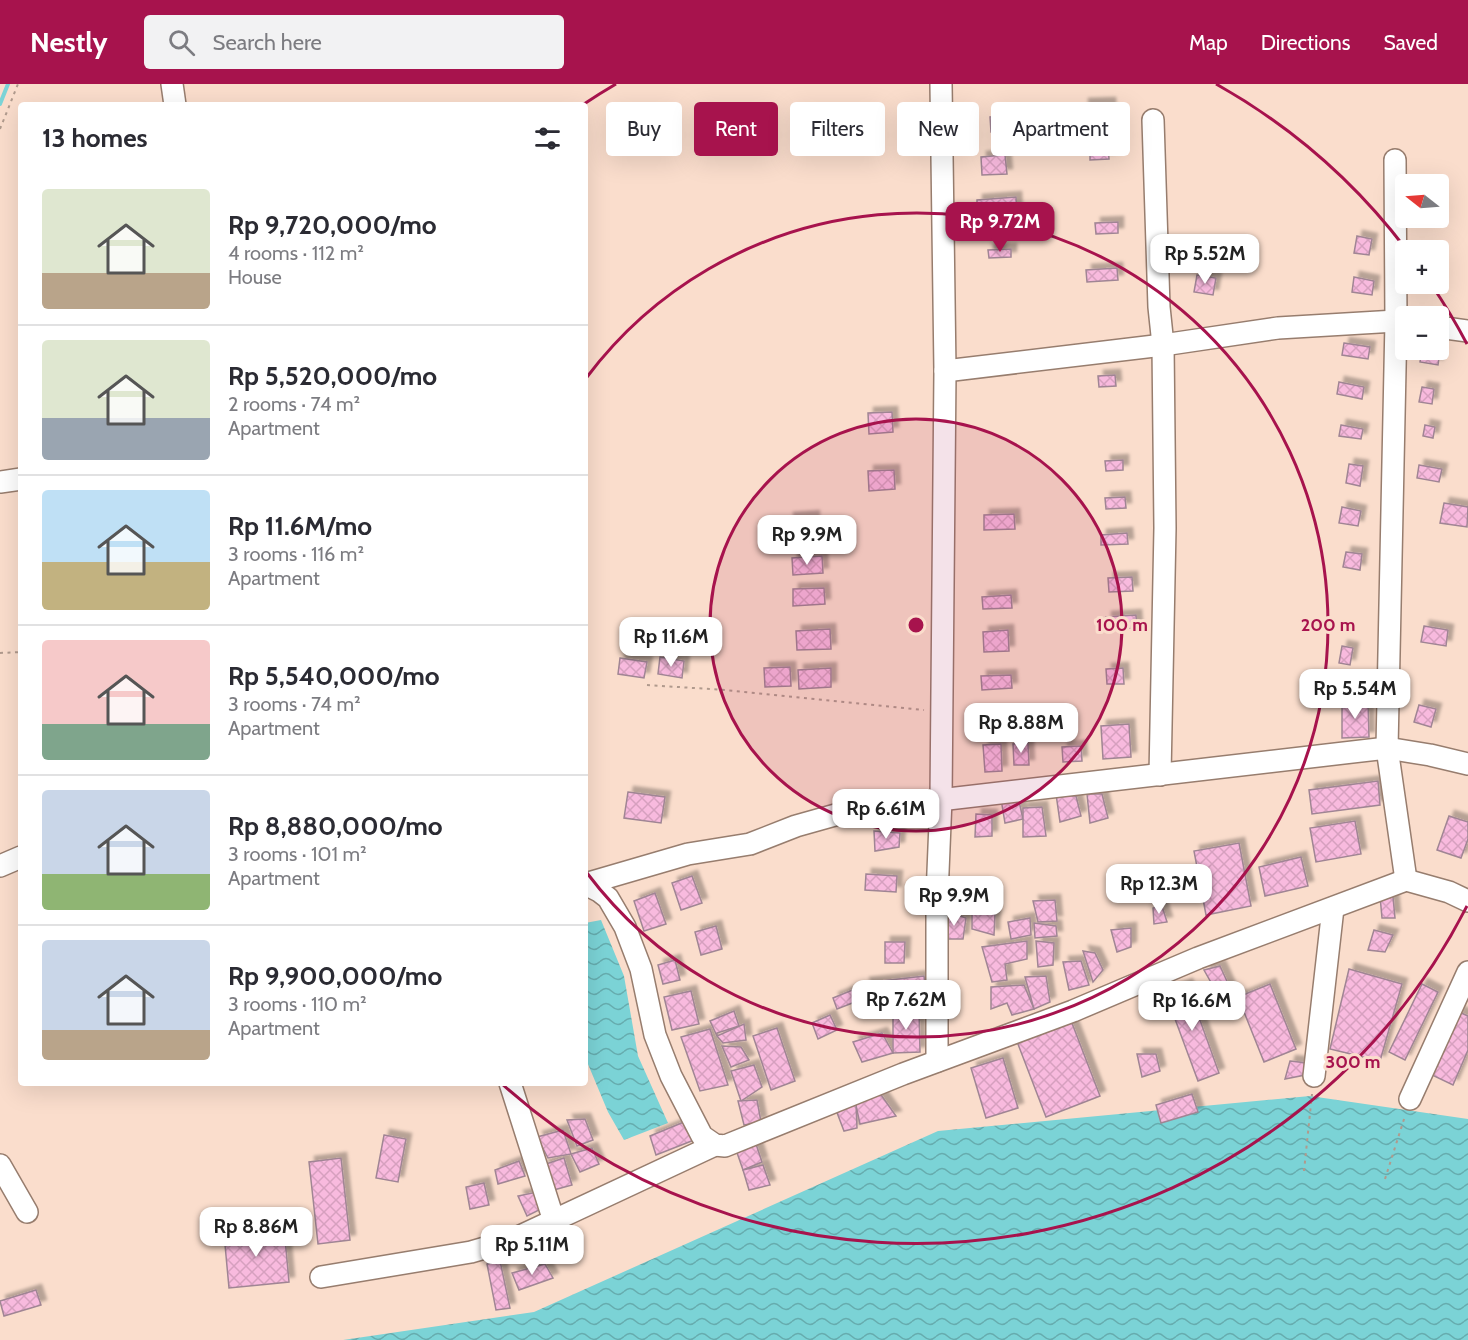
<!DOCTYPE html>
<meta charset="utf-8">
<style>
:root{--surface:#fff;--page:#f2f2f3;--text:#2b2b33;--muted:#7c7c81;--line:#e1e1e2;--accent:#a7134d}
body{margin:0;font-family:Cabin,sans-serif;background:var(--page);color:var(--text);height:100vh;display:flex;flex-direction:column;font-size:22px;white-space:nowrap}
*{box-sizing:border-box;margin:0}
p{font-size:20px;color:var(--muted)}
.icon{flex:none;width:33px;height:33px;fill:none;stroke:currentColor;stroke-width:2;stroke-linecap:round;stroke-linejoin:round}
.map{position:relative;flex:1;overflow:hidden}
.drawer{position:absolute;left:18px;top:18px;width:570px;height:984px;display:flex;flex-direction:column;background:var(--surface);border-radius:6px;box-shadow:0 6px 24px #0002}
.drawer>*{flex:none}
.banner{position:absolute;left:606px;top:18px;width:570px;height:54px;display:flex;gap:12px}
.needle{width:39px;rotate:287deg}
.buttons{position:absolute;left:1395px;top:90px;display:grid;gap:12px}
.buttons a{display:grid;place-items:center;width:54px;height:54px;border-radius:6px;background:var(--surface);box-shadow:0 6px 24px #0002;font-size:30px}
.price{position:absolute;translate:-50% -51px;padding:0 14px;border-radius:12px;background:#fff;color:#222;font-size:20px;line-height:39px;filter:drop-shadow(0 2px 3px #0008)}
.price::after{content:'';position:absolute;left:50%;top:36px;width:18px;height:14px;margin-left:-9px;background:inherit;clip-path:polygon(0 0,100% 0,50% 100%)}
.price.selected{background:var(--accent);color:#fff}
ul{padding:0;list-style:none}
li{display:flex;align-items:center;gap:18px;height:150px;padding:0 24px}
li+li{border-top:2px solid var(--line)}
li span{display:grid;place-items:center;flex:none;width:168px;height:120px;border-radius:6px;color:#555}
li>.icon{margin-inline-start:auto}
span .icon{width:72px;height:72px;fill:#fffc;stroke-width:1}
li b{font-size:26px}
h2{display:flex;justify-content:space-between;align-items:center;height:72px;padding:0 24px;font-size:26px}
.pill{padding:0 21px;border-radius:6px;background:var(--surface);box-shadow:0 6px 24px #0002;font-size:21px;line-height:54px}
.pill.selected{background:var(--accent);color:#fff}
header{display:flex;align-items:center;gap:36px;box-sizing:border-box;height:84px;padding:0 30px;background:var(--accent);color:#fff}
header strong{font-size:28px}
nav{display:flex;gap:33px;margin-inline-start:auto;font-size:21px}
.search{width:420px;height:54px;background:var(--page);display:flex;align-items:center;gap:15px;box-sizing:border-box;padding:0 21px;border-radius:6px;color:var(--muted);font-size:22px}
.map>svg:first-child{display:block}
.water{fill:url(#water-waves)}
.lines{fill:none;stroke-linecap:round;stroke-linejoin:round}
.stream{stroke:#7bd3d6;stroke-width:4}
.building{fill:url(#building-cross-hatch);stroke:#a08594;stroke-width:1.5;filter:url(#shadow)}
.minor-casing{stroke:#977d6e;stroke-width:24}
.path{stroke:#b09a8d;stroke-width:2;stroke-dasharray:3 4.5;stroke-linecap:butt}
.minor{stroke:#fff;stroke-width:21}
.ring{fill:none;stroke:#a7134d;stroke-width:3}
.centre{fill:#a7134d;stroke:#faddcc;stroke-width:3}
.ring-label{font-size:18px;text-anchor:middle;font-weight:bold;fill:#a7134d;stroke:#faddcc;stroke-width:6;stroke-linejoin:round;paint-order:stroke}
</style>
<header>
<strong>Nestly</strong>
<div class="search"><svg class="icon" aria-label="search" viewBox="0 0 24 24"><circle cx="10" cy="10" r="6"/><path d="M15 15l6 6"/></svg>Search here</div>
<nav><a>Map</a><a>Directions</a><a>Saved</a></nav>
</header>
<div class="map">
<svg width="1468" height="1256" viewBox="0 0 1468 1256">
<defs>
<pattern id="water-waves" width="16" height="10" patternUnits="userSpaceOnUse" patternTransform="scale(1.5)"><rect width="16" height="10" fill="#7bd3d6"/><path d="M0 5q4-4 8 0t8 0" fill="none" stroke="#66acae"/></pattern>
<pattern id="building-cross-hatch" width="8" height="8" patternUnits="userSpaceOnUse" patternTransform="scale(1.5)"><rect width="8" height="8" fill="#f8bade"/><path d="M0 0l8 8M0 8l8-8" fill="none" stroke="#d6a0bf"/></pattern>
<filter id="shadow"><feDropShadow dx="5.5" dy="-5.5" stdDeviation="1.5" flood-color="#0004"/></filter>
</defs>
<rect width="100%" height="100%" fill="#faddcc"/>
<!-- water -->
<g class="water">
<polygon points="601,836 624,892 638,972 668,1039 624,1056 608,1028 585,973 585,839"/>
<polygon points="1310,1012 1468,1035 1468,1256 343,1256 534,1228 938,1047"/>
</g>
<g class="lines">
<!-- stream -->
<polyline class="stream" points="0,20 8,0"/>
</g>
<!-- building -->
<g class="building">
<polygon points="1110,19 1111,34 1084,35 1083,20"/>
<polygon points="1006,32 1007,48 991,48 990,33"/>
<polygon points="1108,61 1109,75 1090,76 1090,63"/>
<polygon points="1005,71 1007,90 982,91 981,73"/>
<polygon points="1016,113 1017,132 977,134 977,116"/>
<polygon points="1118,138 1118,149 1096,150 1095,139"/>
<polygon points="1357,152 1372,155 1369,171 1354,169"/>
<polygon points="1011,165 1011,173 989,174 988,166"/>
<polygon points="1117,184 1118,196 1087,198 1086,186"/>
<polygon points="1197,191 1216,194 1213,211 1194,208"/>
<polygon points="1354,193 1374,197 1372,211 1352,208"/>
<polygon points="1344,259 1370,263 1368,275 1342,271"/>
<polygon points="1422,266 1440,267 1438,281 1420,278"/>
<polygon points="1115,291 1116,302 1099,303 1098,292"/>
<polygon points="1339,298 1364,303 1362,315 1337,310"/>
<polygon points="1422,303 1434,305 1432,320 1419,318"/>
<polygon points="892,328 893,348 869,350 868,329"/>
<polygon points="1341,341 1363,345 1361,355 1339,352"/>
<polygon points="1425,341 1435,343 1433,354 1423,352"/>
<polygon points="1123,376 1123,386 1106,387 1105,377"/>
<polygon points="1349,380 1363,382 1360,402 1346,399"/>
<polygon points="1419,381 1442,385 1439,398 1417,394"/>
<polygon points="894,386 895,405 869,407 868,387"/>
<polygon points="1125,413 1126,424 1106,425 1105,414"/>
<polygon points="1444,419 1468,423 1467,443 1440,439"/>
<polygon points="1342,423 1361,427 1358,442 1339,439"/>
<polygon points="1014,430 1015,445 984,446 984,431"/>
<polygon points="814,432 814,447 789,448 788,434"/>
<polygon points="1127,449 1128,460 1101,461 1101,451"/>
<polygon points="1346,468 1362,470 1360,486 1343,483"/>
<polygon points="822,472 823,489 793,491 792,474"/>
<polygon points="1132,493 1133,507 1109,508 1108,494"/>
<polygon points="824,504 825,520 793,522 793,505"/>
<polygon points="1011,511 1012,524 983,525 982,513"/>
<polygon points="1136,531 1137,544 1106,545 1106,533"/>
<polygon points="1424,542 1448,546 1446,562 1421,558"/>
<polygon points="830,545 831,565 797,566 796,547"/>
<polygon points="1008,546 1009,567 984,568 983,548"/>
<polygon points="1342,562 1353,564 1350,581 1339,579"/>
<polygon points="660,573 684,577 682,594 658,590"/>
<polygon points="620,574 647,578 644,594 618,590"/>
<polygon points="790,583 791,602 765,603 764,584"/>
<polygon points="831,584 831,603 799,605 798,586"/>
<polygon points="1123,584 1124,600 1107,600 1106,585"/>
<polygon points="1011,591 1012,604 982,606 981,592"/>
<polygon points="1368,618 1369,653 1342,654 1342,619"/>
<polygon points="1419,621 1436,625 1431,643 1414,638"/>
<polygon points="1129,640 1131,673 1103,675 1101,642"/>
<polygon points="1028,659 1029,681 1014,681 1013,660"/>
<polygon points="1001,660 1002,687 985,688 983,661"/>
<polygon points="1081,662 1082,677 1063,678 1062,663"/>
<polygon points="1378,697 1380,721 1312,730 1309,706"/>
<polygon points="628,708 665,713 661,739 624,734"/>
<polygon points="1056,710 1076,712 1081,732 1060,738"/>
<polygon points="1087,710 1102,710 1108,734 1090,739"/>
<polygon points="1018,713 1023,735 1005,739 1001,715"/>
<polygon points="1042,723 1046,752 1023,753 1023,724"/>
<polygon points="976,730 992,731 992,752 975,753"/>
<polygon points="1449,732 1468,738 1468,755 1461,774 1437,766"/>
<polygon points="1355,737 1361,770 1316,778 1310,744"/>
<polygon points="874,747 900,749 899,763 875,767"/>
<polygon points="1239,759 1251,822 1206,831 1194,767"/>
<polygon points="1301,773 1308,802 1265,812 1259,783"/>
<polygon points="866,790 897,792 896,808 865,806"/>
<polygon points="692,792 702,819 681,826 672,799"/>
<polygon points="655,809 666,840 644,847 634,817"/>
<polygon points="1380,812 1393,813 1395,834 1382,834"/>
<polygon points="1055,816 1057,837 1038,838 1033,817"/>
<polygon points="1162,822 1167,838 1154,840 1153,824"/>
<polygon points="972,823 995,830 994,851 972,845"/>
<polygon points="945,827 966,834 963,855 943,855"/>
<polygon points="1030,834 1031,851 1011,855 1008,838"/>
<polygon points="1034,839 1056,842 1057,852 1035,854"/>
<polygon points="716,842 722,865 701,871 695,848"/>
<polygon points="1131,844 1131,863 1117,868 1111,846"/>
<polygon points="1374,846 1393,851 1385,868 1368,866"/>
<polygon points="1027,857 1027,875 1005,880 1007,896 992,898 982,863"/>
<polygon points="1036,857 1054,859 1053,881 1038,883"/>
<polygon points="885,858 905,858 904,879 885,879"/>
<polygon points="1083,867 1095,869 1103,886 1093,898"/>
<polygon points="675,876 680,896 663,900 658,881"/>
<polygon points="1081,877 1089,901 1069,906 1063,878"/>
<polygon points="1220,882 1230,904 1217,909 1204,886"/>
<polygon points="1349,885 1402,900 1380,977 1330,965"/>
<polygon points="924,892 928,931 877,932 864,899"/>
<polygon points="1046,892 1050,918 1034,925 1025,893"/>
<polygon points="1162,894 1166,903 1146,917 1141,902"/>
<polygon points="1187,900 1219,989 1198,997 1165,908"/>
<polygon points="1270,900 1296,965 1264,978 1238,913"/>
<polygon points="1422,900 1438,908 1405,976 1389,968"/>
<polygon points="1024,901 1034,925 1012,931 1007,919 991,925 991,903"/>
<polygon points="855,905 860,916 837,925 833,914"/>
<polygon points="691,907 699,940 672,946 664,913"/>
<polygon points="893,926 919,926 920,968 893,969"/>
<polygon points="734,927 739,942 717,949 717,952 710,937"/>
<polygon points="1459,928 1468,932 1468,966 1453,1001 1432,991"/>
<polygon points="830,931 837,946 818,955 812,939"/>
<polygon points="1070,934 1100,1012 1046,1033 1016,955"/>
<polygon points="744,940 746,956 723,959 717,952"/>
<polygon points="777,944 795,997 771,1006 753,952"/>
<polygon points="710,945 728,1001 700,1007 681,953"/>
<polygon points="882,949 893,969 862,978 853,958"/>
<polygon points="722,962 741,963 749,976 731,983"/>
<polygon points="1137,970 1156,970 1160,987 1142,993"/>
<polygon points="1003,974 1018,1024 986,1034 971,984"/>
<polygon points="1290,977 1307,979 1305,991 1285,995"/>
<polygon points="754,981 762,1003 741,1017 731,987"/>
<polygon points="879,1008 896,1032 860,1040 855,1017"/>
<polygon points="1192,1010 1198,1028 1161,1039 1156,1021"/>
<polygon points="757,1016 761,1038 744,1041 738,1017"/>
<polygon points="856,1020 857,1044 844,1047 836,1026"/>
<polygon points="585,1035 593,1056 577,1062 567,1036"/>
<polygon points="684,1038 694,1056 656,1071 650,1052"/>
<polygon points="563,1046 571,1070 548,1074 537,1053"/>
<polygon points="384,1051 406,1055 398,1098 376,1094"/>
<polygon points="734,1060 756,1060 762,1078 743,1086"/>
<polygon points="592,1064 599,1080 580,1088 571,1070"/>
<polygon points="341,1074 350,1156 318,1160 309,1078"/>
<polygon points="564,1074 572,1101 550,1107 543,1081"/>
<polygon points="519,1077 525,1092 498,1100 495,1086"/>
<polygon points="763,1081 770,1101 749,1106 743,1086"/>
<polygon points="484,1099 489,1121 470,1125 466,1103"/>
<polygon points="537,1108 543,1124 527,1132 518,1112"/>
<polygon points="559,1143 567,1160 553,1168 544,1149"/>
<polygon points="284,1144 289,1198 229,1204 224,1150"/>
<polygon points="530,1158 535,1172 507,1175 502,1162"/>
<polygon points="500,1177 510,1224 496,1226 487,1180"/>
<polygon points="545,1180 553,1194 519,1206 512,1189"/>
<polygon points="36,1206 41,1221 4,1232 0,1217"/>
</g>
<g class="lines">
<!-- minor casing -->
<g class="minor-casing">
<g id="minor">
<polyline points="172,0 175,21"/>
<polyline points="1153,36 1159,223 1163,261 1165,444 1160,691"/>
<polyline points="1395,76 1396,237 1387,664 1406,796"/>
<polyline points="1438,243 1468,247"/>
<polyline points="945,287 1163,261 1278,244 1396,237 1406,238"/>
<polyline points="0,398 21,395"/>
<polyline points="0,782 21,773"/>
<polyline points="585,800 599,807 608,814 625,843 641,885 655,951 671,992 702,1052 715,1061 725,1062 903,990 1073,927 1198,874 1406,796 1449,808 1468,817"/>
<polyline points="585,800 688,770 750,760 796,742 853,726 1387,664 1430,671 1468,680"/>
<polyline points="937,977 937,812 941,715 945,287 941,0"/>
<polyline points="1314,992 1333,824"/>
<polyline points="510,999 554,1137"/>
<polyline points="1410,1015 1468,888"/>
<polyline points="0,1081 27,1128"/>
<polyline points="321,1193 471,1168 512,1156 715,1061"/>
</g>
</g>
<!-- path -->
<g class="path">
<polyline points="0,45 18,0"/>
<polyline points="0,569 21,568"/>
<polyline points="647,601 725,606 924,626"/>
<polyline points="1304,1087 1312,1010"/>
<polyline points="1385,1095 1405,1032"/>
</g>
<!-- minor -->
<use href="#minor" class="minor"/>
</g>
<!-- distance rings -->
<circle cx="916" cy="541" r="206" fill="#a7134d" fill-opacity=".12"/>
<g class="ring">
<circle cx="916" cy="541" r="206"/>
<path d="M587 293A412 412 0 1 1 587 789"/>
<path d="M1467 822A618 618 0 0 1 502 1000M584 20A618 618 0 0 1 616 0M1216 0A618 618 0 0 1 1406 165M1431 200A618 618 0 0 1 1467 260"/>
</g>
<circle cx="916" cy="541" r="9" class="centre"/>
<g class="ring-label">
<text x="1122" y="547">100 m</text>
<text x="1328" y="547">200 m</text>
<text x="1353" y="984">300 m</text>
</g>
</svg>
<div class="buttons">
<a><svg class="needle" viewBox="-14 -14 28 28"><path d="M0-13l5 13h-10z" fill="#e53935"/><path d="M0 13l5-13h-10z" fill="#7c7c81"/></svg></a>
<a>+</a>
<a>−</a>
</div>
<b class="price selected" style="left:1000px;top:169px">Rp 9.72M</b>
<b class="price" style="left:1205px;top:201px">Rp 5.52M</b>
<b class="price" style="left:807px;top:482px">Rp 9.9M</b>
<b class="price" style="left:671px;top:584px">Rp 11.6M</b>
<b class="price" style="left:1355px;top:636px">Rp 5.54M</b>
<b class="price" style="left:1021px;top:670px">Rp 8.88M</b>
<b class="price" style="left:886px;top:756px">Rp 6.61M</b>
<b class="price" style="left:1159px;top:831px">Rp 12.3M</b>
<b class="price" style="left:954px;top:843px">Rp 9.9M</b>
<b class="price" style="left:906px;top:947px">Rp 7.62M</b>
<b class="price" style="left:1192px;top:948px">Rp 16.6M</b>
<b class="price" style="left:256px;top:1174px">Rp 8.86M</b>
<b class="price" style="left:532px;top:1192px">Rp 5.11M</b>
<div class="banner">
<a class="pill">Buy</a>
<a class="pill selected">Rent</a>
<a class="pill">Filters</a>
<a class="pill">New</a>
<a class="pill">Apartment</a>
</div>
<section class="drawer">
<h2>13 homes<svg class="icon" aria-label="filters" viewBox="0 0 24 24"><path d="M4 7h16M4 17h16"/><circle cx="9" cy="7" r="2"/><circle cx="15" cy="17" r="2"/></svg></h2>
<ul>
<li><span style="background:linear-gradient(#dfe7d0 70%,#b9a48a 0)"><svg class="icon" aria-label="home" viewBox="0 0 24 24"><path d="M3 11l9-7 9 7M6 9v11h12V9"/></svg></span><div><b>Rp 9,720,000/mo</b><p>4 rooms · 112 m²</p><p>House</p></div></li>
<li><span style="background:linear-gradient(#dfe7d0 65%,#9aa5b1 0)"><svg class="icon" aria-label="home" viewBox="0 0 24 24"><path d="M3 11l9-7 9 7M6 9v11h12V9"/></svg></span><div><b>Rp 5,520,000/mo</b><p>2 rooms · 74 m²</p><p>Apartment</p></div></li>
<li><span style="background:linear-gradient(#bfe0f5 60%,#c2b280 0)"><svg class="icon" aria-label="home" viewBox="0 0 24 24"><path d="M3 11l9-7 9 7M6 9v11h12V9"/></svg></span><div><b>Rp 11.6M/mo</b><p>3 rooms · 116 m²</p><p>Apartment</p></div></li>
<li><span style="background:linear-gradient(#f6c9c9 70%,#7fa58c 0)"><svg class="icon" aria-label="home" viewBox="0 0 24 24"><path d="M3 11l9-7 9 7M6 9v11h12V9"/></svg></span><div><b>Rp 5,540,000/mo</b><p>3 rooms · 74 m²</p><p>Apartment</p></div></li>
<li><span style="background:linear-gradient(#c9d6e8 70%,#8fb573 0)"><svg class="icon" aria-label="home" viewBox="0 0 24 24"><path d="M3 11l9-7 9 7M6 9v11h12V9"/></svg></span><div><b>Rp 8,880,000/mo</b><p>3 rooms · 101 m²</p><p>Apartment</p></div></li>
<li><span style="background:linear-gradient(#c9d6e8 75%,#b9a48a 0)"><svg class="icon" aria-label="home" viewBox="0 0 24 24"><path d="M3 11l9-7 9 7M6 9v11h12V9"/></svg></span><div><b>Rp 9,900,000/mo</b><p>3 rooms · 110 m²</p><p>Apartment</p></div></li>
</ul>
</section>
</div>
